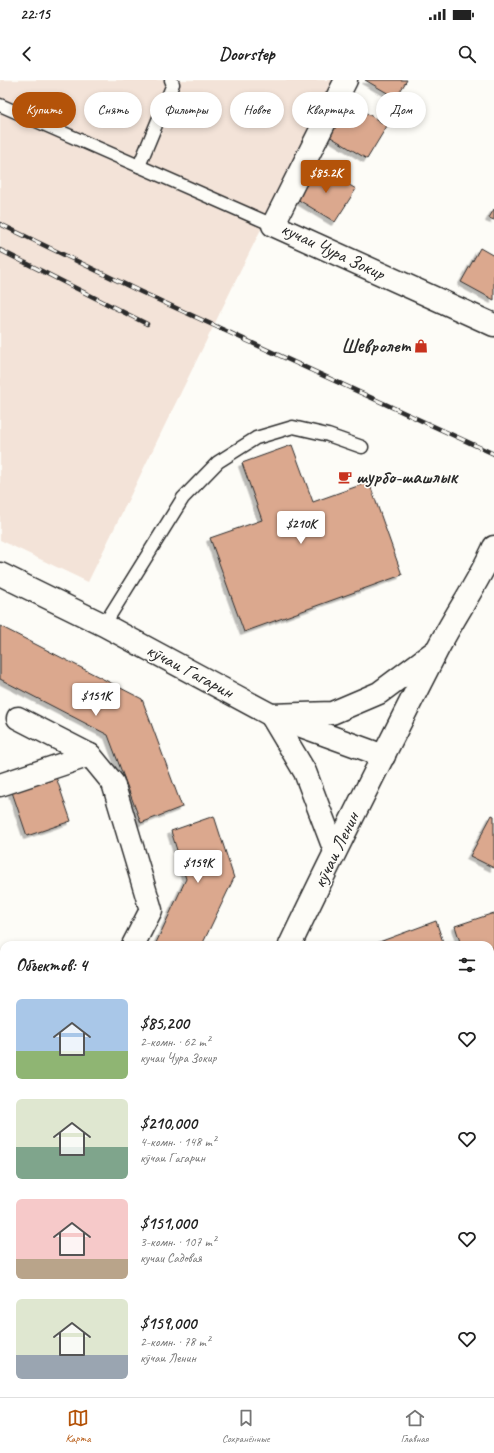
<!DOCTYPE html>
<html lang="ru">
<meta charset="utf-8">
<style>
:root{--surface:#fff;--page:#f6f6f6;--text:#222;--muted:#767676;--line:#e0e0e0;--accent:#b45309}
body{margin:0;font-family:Caveat,sans-serif;background:var(--page);color:var(--text);height:100vh;display:flex;flex-direction:column;font-size:15px;white-space:nowrap}
*{box-sizing:border-box;margin:0}
p{font-size:13px;color:var(--muted)}
.icon{flex:none;width:22px;height:22px;fill:none;stroke:currentColor;stroke-width:2;stroke-linecap:round;stroke-linejoin:round}
.map{position:relative;flex:1;overflow:hidden}
.side{position:absolute;left:0px;top:861px;width:494px;height:456px;display:flex;flex-direction:column;background:var(--surface);border-radius:12px 12px 0 0;box-shadow:0 2px 6px #0003}
.side>*{flex:none}
.top-card{position:absolute;left:12px;top:12px;width:470px;height:36px;display:flex;gap:8px}
.price{position:absolute;translate:-50% -34px;padding:0 9px;border-radius:4px;background:#fff;color:#222;font-size:13px;line-height:26px;filter:drop-shadow(0 1px 2px #0008)}
.price::after{content:'';position:absolute;left:50%;top:24px;width:12px;height:9px;margin-left:-6px;background:inherit;clip-path:polygon(0 0,100% 0,50% 100%)}
.price.on{background:var(--accent);color:#fff}
ul{padding:0;list-style:none}
li{display:flex;align-items:center;gap:12px;height:100px;padding:0 16px}
li span{display:grid;place-items:center;flex:none;width:112px;height:80px;border-radius:6px;color:#555}
li>.icon{margin-inline-start:auto}
span .icon{width:48px;height:48px;fill:#fffc;stroke-width:1}
li b{font-size:17px}
h2{display:flex;justify-content:space-between;align-items:center;height:48px;padding:0 16px;font-size:17px}
.chip{padding:0 14px;border-radius:18px;background:var(--surface);box-shadow:0 2px 6px #0003;font-size:14px;line-height:36px}
.chip.on{background:var(--accent);color:#fff}
.status{display:flex;justify-content:space-between;align-items:center;height:28px;padding:0 20px;background:var(--surface);direction:ltr}
.status svg{height:11px;fill:currentColor}
header{display:flex;justify-content:space-between;align-items:center;height:52px;padding:0 16px;background:var(--surface);font-size:18px;font-weight:800}
.menu{display:flex;justify-content:space-around;align-items:center;height:56px;border-top:1px solid var(--line);background:var(--surface);font-size:11px;color:var(--muted)}
.menu a{display:grid;justify-items:center;gap:2px}
.menu .on{color:var(--accent)}
.map>svg:first-child{display:block}
.built{fill:#f3e3d8}
.building{fill:#dba88e;stroke:#2b2b2b;filter:url(#shadow)}
.lines{fill:none;stroke-linecap:round;stroke-linejoin:round}
.lane-casing{stroke:#2b2b2b;stroke-width:15}
.street-casing{stroke:#2b2b2b;stroke-width:25}
.secondary-casing{stroke:#2b2b2b;stroke-width:25}
.lane{stroke:#fdfcf7;stroke-width:12}
.street{stroke:#fdfcf7;stroke-width:22}
.secondary{stroke:#fdfcf7;stroke-width:22}
.rail-casing{stroke:#2b2b2b;stroke-width:4.5}
.rail{stroke:#fdfcf7;stroke-width:3;stroke-dasharray:9;stroke-linecap:butt}
.labels{text-anchor:middle;dominant-baseline:central;stroke-width:3;stroke-linejoin:round;paint-order:stroke}
.street-label{font-size:19px;fill:#2b2b2b;stroke:#fdfcf7}
.poi-label{font-size:19px;font-weight:bold;fill:#2b2b2b;stroke:#fdfcf7;text-anchor:end}
</style>
<div class="status"><b>22:15</b><svg viewBox="0 0 49 12"><path d="M0 12V9h3v3zM5 12V6h3v6zM10 12V3h3v9zM15 12V0h3v12zM26 1h20v11H26zM47 4h2v5h-2z"/></svg></div>
<header><svg class="icon" aria-label="back" viewBox="0 0 24 24"><path d="M15 5l-7 7 7 7"/></svg>Doorstep<svg class="icon" aria-label="search" viewBox="0 0 24 24"><circle cx="10" cy="10" r="6"/><path d="M15 15l6 6"/></svg></header>
<div class="map">
<svg width="494" height="1317" viewBox="0 0 494 1317">
<defs>
<filter id="shadow"><feDropShadow dx="-3.5" dy="3.5" stdDeviation="0" flood-color="#0004"/></filter>
</defs>
<rect width="100%" height="100%" fill="#fdfcf7"/>
<filter id="ink" filterUnits="userSpaceOnUse"><feTurbulence type="fractalNoise" baseFrequency=".025" numOctaves="2"/><feDisplacementMap in="SourceGraphic" scale="8" xChannelSelector="R" yChannelSelector="G"/><feConvolveMatrix kernelMatrix="1 2 1 2 8 2 1 2 1" color-interpolation-filters="sRGB"/></filter>
<g filter="url(#ink)">
<!-- built -->
<polygon class="built" points="0,0 334,0 88,502 0,460"/>
<!-- building -->
<g class="building">
<polygon points="365,0 407,0 396,18"/>
<polygon points="349,22 387,46 367,79 329,56"/>
<polygon points="318,86 356,109 335,142 297,119"/>
<polygon points="494,129 494,140 489,138"/>
<polygon points="480,168 494,176 494,220 461,202"/>
<polygon points="292,365 313,422 369,402 402,495 244,552 210,458 262,440 242,383"/>
<polygon points="0,546 142,619 182,727 141,743 108,655 0,599"/>
<polygon points="56,697 71,741 27,756 12,712"/>
<polygon points="492,735 494,736 494,788 470,776"/>
<polygon points="214,736 234,798 202,865 155,865 186,799 171,751"/>
<polygon points="494,833 494,882 490,884 490,865 461,865 455,846"/>
<polygon points="436,841 444,865 371,865"/>
<polygon points="490,946 494,948 494,999 490,997"/>
<polygon points="4,989 4,1051 0,1052 0,990"/>
<polygon points="494,1100 494,1142 490,1143 490,1101"/>
<polygon points="2,1182 4,1188 4,1313 10,1313 8,1317 0,1317 0,1183"/>
<polygon points="0,1189 4,1202 4,1217 0,1218"/>
<polygon points="494,1216 494,1257 490,1259 490,1217"/>
<polygon points="151,1313 188,1313 186,1317 149,1317"/>
<polygon points="363,1313 407,1313 408,1317 364,1317"/>
</g>
<g class="lines">
<!-- lane casing -->
<g class="lane-casing">
<g id="lane">
<polyline points="0,25 273,145"/>
<polyline points="139,86 173,4 171,0"/>
<polyline points="104,545 183,418 218,382 256,358 293,347 328,355 362,367"/>
</g>
</g>
<!-- street casing -->
<g class="street-casing">
<g id="street">
<polyline points="346,0 273,145 494,245"/>
<polyline points="18,638 90,675 113,703 151,830 133,865"/>
<polyline points="0,705 90,675"/>
<polyline points="0,978 4,976"/>
<polyline points="0,1099 4,1097"/>
<polyline points="457,1313 459,1317"/>
</g>
</g>
<!-- secondary casing -->
<g class="secondary-casing">
<g id="secondary">
<polyline points="0,494 104,545 271,635 384,676"/>
<polyline points="335,771 305,692 271,635 332,633 379,613 434,572"/>
<path d="M290,865C337,766 387,668 437,570C455,535 478,503 494,467"/>
<polyline points="69,1317 71,1313"/>
</g>
</g>
<!-- lane -->
<use href="#lane" class="lane"/>
<!-- street -->
<use href="#street" class="street"/>
<!-- secondary -->
<use href="#secondary" class="secondary"/>
<!-- rail casing -->
<g class="rail-casing">
<g id="rail">
<polyline points="0,144 141,212 494,374"/>
<polyline points="0,170 147,244"/>
</g>
</g>
<!-- rail -->
<use href="#rail" class="rail"/>
</g>
</g>
<!-- icons -->
<defs>
<g id="shop-bare" transform="scale(1.08)"><path d="M-5-2.5h2.3a2.7 3.5 0 0 1 5.4 0H5L5.5 6h-11ZM-1.5-2.5h3a1.5 2.3 0 0 0-3 0Z" fill="#c8321e" stroke="#fdfcf7" stroke-width="2.5" paint-order="stroke"/></g>
<g id="cafe-bare" transform="scale(1.08)"><path d="M-5.5-4.5H6V0H3Q3 3.5 0 3.5H-2.5Q-5.5 3.5-5.5 0ZM3-3.2v2h1.7v-2ZM-6 4.5H4V6H-6Z" fill="#c8321e" stroke="#fdfcf7" stroke-width="2.5" paint-order="stroke"/></g>
</defs>
<g fill-rule="evenodd">
<use href="#shop-bare" x="421" y="266"/>
<use href="#cafe-bare" x="345" y="397"/>
</g>
<g class="labels">
<!-- street labels -->
<g class="street-label">
<text transform="translate(333 171) rotate(25)">кучаи Чура Зокир</text>
<text transform="translate(190 591) rotate(28)">кӯчаи Гагарин</text>
<text transform="translate(336 770) rotate(-64)">кӯчаи Ленин</text>
</g>
<!-- poi labels -->
<g class="poi-label">
<text x="410" y="266">Шевролет</text>
<text x="356" y="397" text-anchor="start">шурбо-шашлык</text>
</g>
</g>
</svg>
<b class="price on" style="left:326px;top:114px">$85.2K</b>
<b class="price" style="left:301px;top:465px">$210K</b>
<b class="price" style="left:96px;top:637px">$151K</b>
<b class="price" style="left:198px;top:804px">$159K</b>
<div class="top-card">
<a class="chip on">Купить</a>
<a class="chip">Снять</a>
<a class="chip">Фильтры</a>
<a class="chip">Новое</a>
<a class="chip">Квартира</a>
<a class="chip">Дом</a>
</div>
<section class="side">
<h2>Объектов: 4<svg class="icon" aria-label="filters" viewBox="0 0 24 24"><path d="M4 7h16M4 17h16"/><circle cx="9" cy="7" r="2"/><circle cx="15" cy="17" r="2"/></svg></h2>
<ul>
<li><span style="background:linear-gradient(#a9c7e8 65%,#8fb573 0)"><svg class="icon" aria-label="home" viewBox="0 0 24 24"><path d="M3 11l9-7 9 7M6 9v11h12V9"/></svg></span><div><b>$85,200</b><p>2-комн. · 62 m²</p><p>кучаи Чура Зокир</p></div><svg class="icon" aria-label="heart" viewBox="0 0 24 24"><path d="M12 20l-8-8c-3-5 5-10 8-4 3-6 11-1 8 4z"/></svg></li>
<li><span style="background:linear-gradient(#dfe7d0 60%,#7fa58c 0)"><svg class="icon" aria-label="home" viewBox="0 0 24 24"><path d="M3 11l9-7 9 7M6 9v11h12V9"/></svg></span><div><b>$210,000</b><p>4-комн. · 148 m²</p><p>кӯчаи Гагарин</p></div><svg class="icon" aria-label="heart" viewBox="0 0 24 24"><path d="M12 20l-8-8c-3-5 5-10 8-4 3-6 11-1 8 4z"/></svg></li>
<li><span style="background:linear-gradient(#f6c9c9 75%,#b9a48a 0)"><svg class="icon" aria-label="home" viewBox="0 0 24 24"><path d="M3 11l9-7 9 7M6 9v11h12V9"/></svg></span><div><b>$151,000</b><p>3-комн. · 107 m²</p><p>кучаи Садовая</p></div><svg class="icon" aria-label="heart" viewBox="0 0 24 24"><path d="M12 20l-8-8c-3-5 5-10 8-4 3-6 11-1 8 4z"/></svg></li>
<li><span style="background:linear-gradient(#dfe7d0 70%,#9aa5b1 0)"><svg class="icon" aria-label="home" viewBox="0 0 24 24"><path d="M3 11l9-7 9 7M6 9v11h12V9"/></svg></span><div><b>$159,000</b><p>2-комн. · 78 m²</p><p>кӯчаи Ленин</p></div><svg class="icon" aria-label="heart" viewBox="0 0 24 24"><path d="M12 20l-8-8c-3-5 5-10 8-4 3-6 11-1 8 4z"/></svg></li>
</ul>
</section>
</div>
<nav class="menu">
<a class="on"><svg class="icon" aria-label="map" viewBox="0 0 24 24"><path d="M3 6l6-2 6 2 6-2v14l-6 2-6-2-6 2zM9 4v14M15 6v14"/></svg>Карта</a>
<a><svg class="icon" aria-label="saved" viewBox="0 0 24 24"><path d="M7 4h10v16l-5-4-5 4z"/></svg>Сохранённые</a>
<a><svg class="icon" aria-label="home" viewBox="0 0 24 24"><path d="M3 11l9-7 9 7M6 9v11h12V9"/></svg>Главная</a>
</nav>
